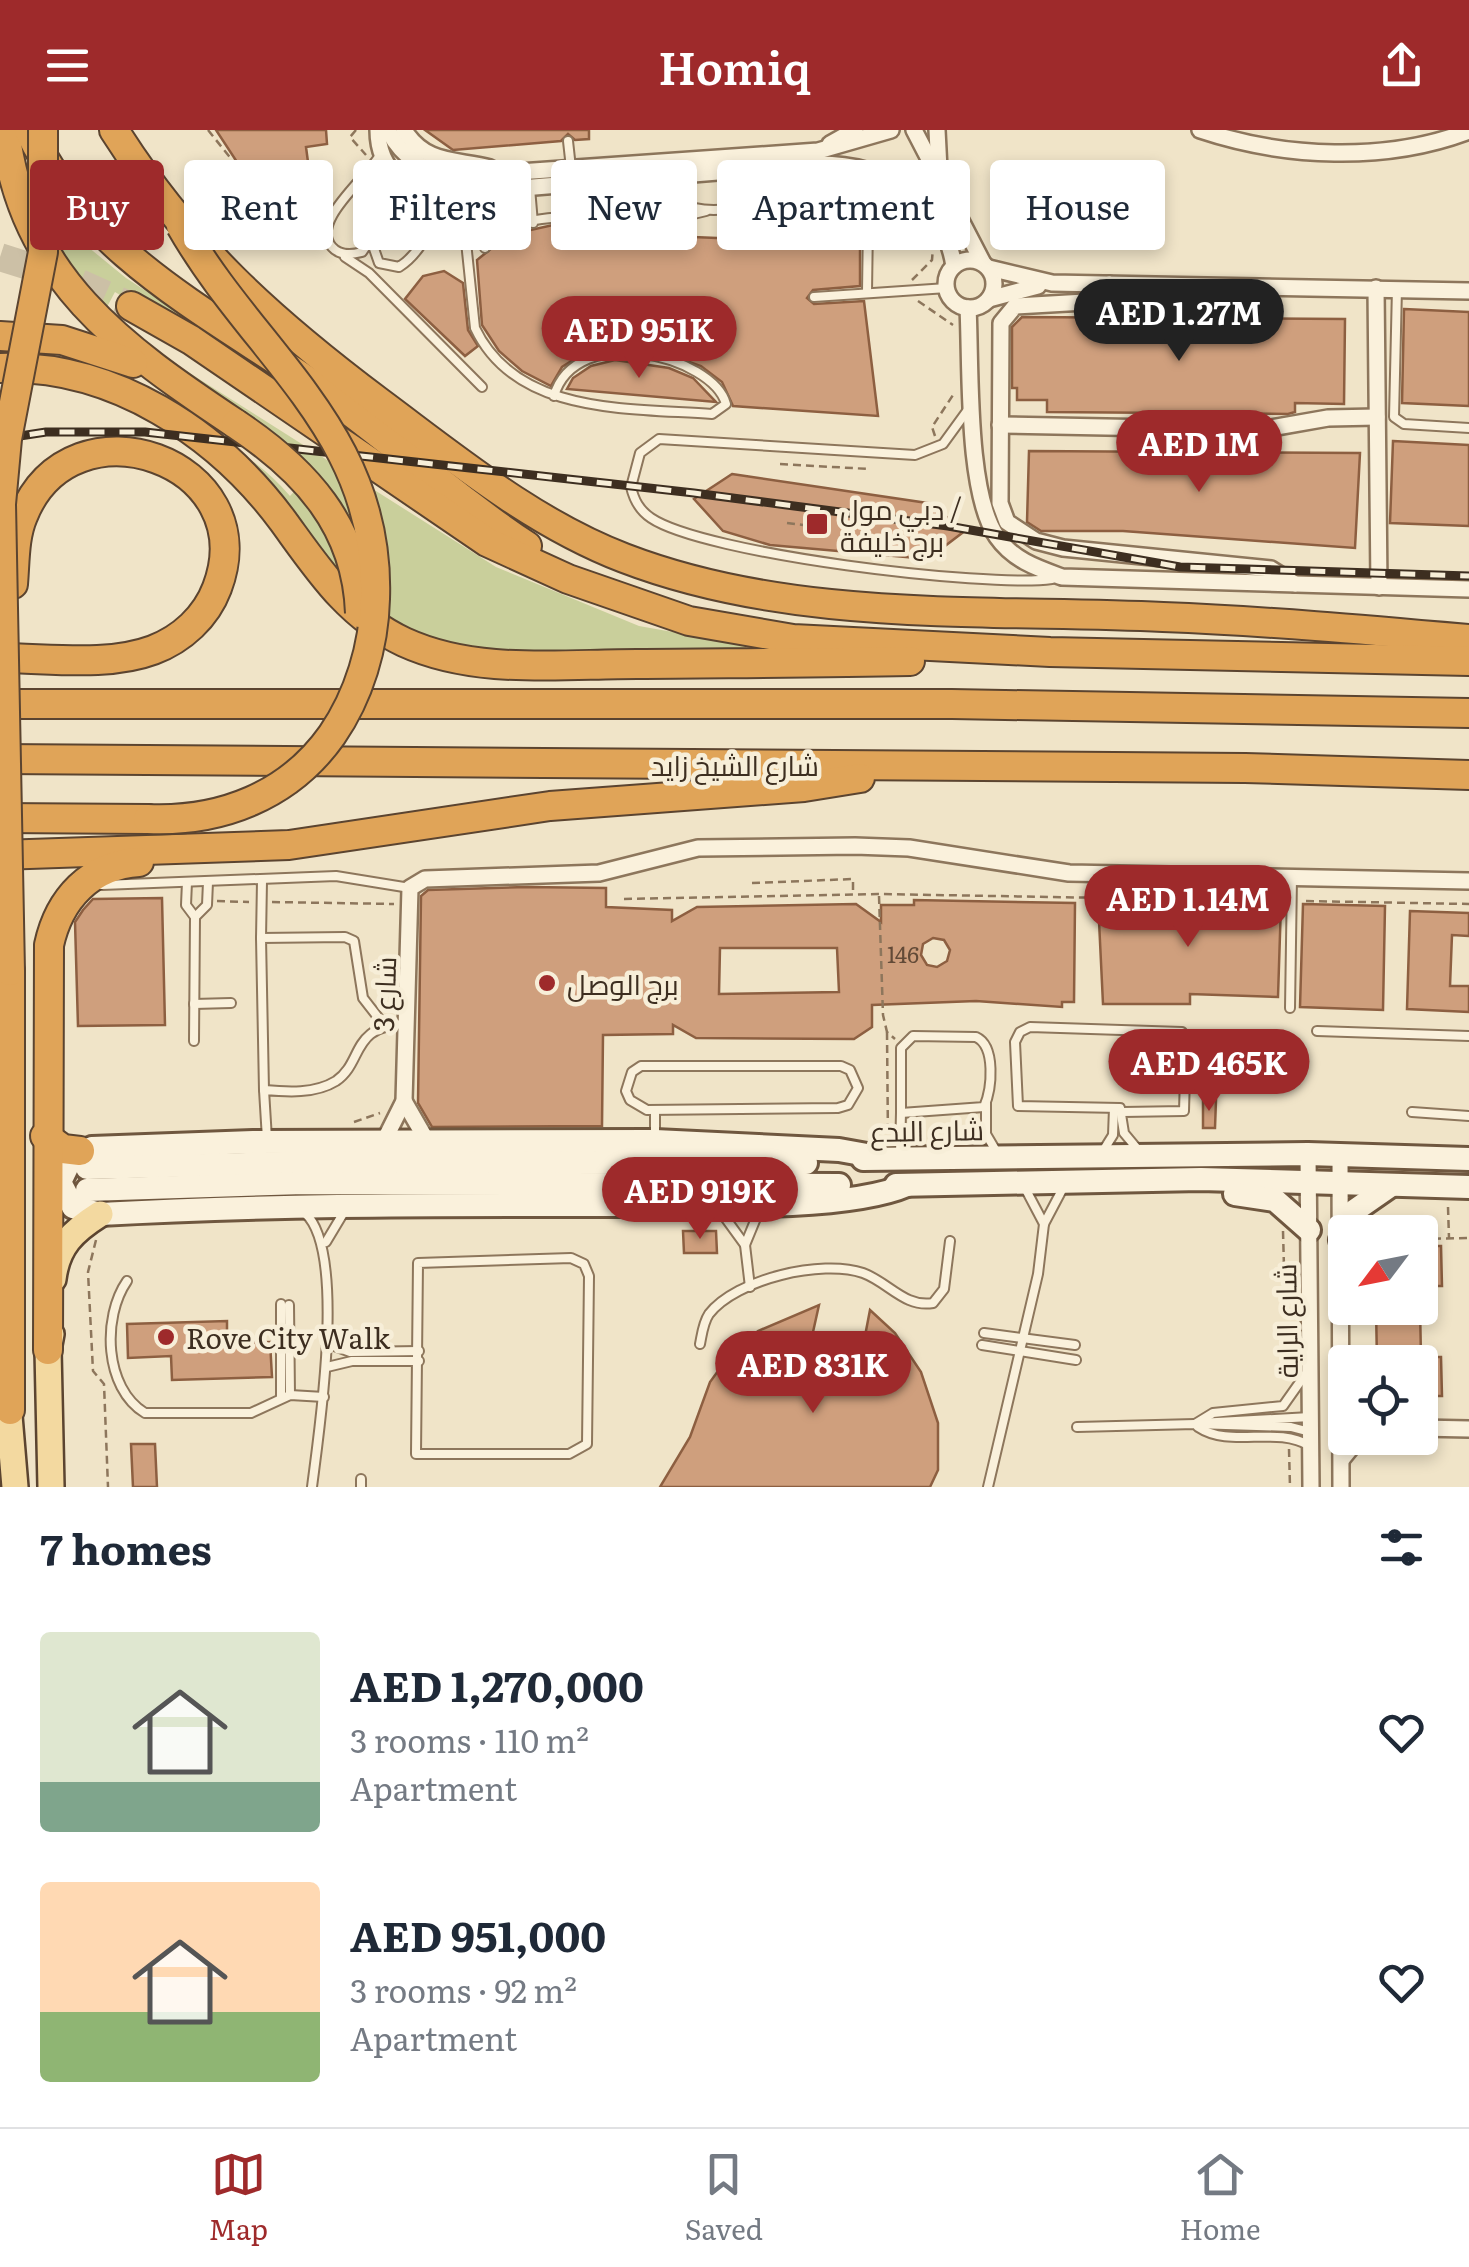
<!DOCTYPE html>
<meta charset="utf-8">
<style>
:root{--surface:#fff;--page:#f2f2f3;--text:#1f2937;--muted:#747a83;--line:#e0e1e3;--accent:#9e2a2b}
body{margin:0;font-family:Literata,Cairo,serif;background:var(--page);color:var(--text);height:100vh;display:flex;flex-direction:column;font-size:38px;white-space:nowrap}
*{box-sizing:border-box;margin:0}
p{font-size:32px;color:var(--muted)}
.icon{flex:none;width:55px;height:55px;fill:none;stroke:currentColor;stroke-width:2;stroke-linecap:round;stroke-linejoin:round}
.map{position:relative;height:1357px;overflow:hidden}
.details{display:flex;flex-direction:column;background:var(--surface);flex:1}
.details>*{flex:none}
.guide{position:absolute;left:30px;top:30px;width:1410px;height:90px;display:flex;gap:20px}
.needle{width:65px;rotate:238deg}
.buttons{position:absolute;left:1328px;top:1085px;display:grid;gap:20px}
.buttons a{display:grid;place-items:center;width:110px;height:110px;border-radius:10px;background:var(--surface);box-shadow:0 5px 15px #0003;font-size:50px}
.price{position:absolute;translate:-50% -85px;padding:0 22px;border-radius:35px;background:var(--accent);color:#fff;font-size:32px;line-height:65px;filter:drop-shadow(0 2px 5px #0008)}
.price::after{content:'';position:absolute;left:50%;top:60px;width:30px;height:22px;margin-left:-15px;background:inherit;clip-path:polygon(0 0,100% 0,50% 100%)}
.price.on{background:#222;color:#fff}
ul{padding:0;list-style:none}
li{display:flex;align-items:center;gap:30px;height:250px;padding:0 40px}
li span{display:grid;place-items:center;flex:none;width:280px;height:200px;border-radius:10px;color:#555}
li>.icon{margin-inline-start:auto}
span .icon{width:120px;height:120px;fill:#fffc;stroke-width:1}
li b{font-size:42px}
h2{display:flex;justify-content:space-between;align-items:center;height:120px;padding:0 40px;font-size:42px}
.pill{padding:0 35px;border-radius:10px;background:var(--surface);box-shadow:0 5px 15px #0003;font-size:35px;line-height:90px}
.pill.on{background:var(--accent);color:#fff}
header{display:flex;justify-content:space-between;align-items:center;height:130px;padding:0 40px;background:var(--accent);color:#fff;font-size:45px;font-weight:600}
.tabs{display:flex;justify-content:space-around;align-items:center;height:140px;border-top:2px solid var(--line);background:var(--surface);font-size:28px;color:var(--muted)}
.tabs a{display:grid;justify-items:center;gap:5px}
.tabs .on{color:var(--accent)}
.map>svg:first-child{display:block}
.green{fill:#c9cf9b}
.building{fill:#cf9f7d;stroke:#8d5f41;stroke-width:2.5;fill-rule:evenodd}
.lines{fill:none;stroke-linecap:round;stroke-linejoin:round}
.highway-tunnel{stroke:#ccc0a6;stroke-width:28;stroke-dasharray:28 14;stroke-linecap:butt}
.lane-casing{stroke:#8d765c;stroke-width:12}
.street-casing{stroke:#8d765c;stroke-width:20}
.secondary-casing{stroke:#6f573f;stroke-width:28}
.primary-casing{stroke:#5b4430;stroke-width:30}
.highway-casing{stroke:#5b4430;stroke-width:32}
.path{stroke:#8d765c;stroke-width:2.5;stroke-dasharray:8 5;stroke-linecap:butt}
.lane{stroke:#faf1dc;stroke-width:8}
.street{stroke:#faf1dc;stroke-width:15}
.secondary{stroke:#faf1dc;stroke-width:22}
.primary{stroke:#f3d9a0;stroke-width:25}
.highway{stroke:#e0a458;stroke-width:28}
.rail-casing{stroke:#3d2e20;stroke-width:9}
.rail{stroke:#f7eed8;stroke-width:5;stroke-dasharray:15;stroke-linecap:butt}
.highway-bridge-casing{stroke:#5b4430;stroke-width:32;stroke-linecap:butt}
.highway-bridge{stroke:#e0a458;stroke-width:28}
.poi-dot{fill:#9e2a2b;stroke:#f7eed8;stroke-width:4}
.labels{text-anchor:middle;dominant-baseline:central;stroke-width:9;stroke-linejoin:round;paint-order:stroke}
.number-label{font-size:22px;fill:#624a37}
.poi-label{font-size:28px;fill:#3d2e20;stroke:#f7eed8;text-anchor:start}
.street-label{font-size:28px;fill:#3d2e20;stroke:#f7eed8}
</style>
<header><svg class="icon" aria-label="menu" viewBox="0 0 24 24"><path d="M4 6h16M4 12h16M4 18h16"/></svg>Homiq<svg class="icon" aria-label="share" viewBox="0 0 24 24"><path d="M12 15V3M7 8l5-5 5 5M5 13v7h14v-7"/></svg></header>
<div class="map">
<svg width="1469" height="1357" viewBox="0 0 1469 1357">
<rect width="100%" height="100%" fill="#f0e4c8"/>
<!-- green -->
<g class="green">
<polygon points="16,20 57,87 77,108 126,148 267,240 350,304 115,162 100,190 64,156"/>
<path d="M117,197L496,437L639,496L746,515V522L477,520L443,515L383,492L169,287L0,231V216C75,222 129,252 192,291C226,312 263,334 290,366L313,341Z"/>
</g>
<!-- building -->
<g class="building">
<polygon points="216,0 326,0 327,14 306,17 308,32 290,34 293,53 254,58"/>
<polygon points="425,0 589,0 589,9 575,10 568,4 561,11 453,20"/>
<polygon points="806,78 825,78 838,85 845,81 860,95 860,156 813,160 807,168 814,174 864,171 878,286 733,276 722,252 701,236 644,216 614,215 586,222 562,237 551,256 522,241 499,221 482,195 477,130 508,105 553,95 612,101 618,109 630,104 637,112 645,105 717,108 775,93"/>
<polygon points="444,141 463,153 468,200 478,216 465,226 405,169 423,146"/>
<polygon points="1404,179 1469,182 1469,276 1402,273"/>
<polygon points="1022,187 1176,188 1182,195 1190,188 1345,189 1344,274 1295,273 1295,282 1288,284 1047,282 1047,270 1017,270 1017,258 1012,258 1012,197"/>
<polygon points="615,230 669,238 693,248 716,272 567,259 573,248 591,236"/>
<polygon points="1393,311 1469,315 1469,396 1390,393"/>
<polygon points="1029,321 1360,323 1355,418 1123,401 1041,401 1027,392"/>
<polygon points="732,344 934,374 962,403 928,429 770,415 723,401 694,369"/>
<path d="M527,757L606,758V777L672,780V791L697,777L856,774L881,792V775H914V770L1075,773L1074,872H1062V877L976,871L872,875V897L854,909L696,908L673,895V904L603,905L602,996L432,997L418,973L421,766L428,760ZM933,808L944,810L950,820L947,831L937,837L927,835L921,825L923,814ZM720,818H837L839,862L719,864Z"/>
<polygon points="162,768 165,895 78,896 75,792 83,780 93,769"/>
<polygon points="1098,770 1281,773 1278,867 1190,864 1190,874 1103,874"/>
<polygon points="1303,774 1385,776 1383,880 1300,877"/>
<polygon points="1410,781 1469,783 1469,806 1452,805 1450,856 1469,856 1469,882 1407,879"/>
<polygon points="1203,969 1216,970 1215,998 1203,998"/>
<polygon points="683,1101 716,1101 717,1123 684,1123"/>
<polygon points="1420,1116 1441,1116 1442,1156 1420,1156"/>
<polygon points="819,1175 809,1220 860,1232 870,1180 895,1203 921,1242 938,1293 938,1340 930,1357 660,1357 690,1307 710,1252 731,1223 758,1201"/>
<polygon points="1376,1178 1420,1178 1421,1227 1441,1227 1442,1266 1420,1266 1420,1232 1377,1232"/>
<polygon points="227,1191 227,1213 270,1212 272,1247 172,1250 171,1226 128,1228 127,1194"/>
<polygon points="131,1314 155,1314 157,1357 133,1357"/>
</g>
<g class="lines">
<!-- highway-tunnel -->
<polyline class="highway-tunnel" points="0,127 75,151 131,176"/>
<!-- lane casing -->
<g class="lane-casing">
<g id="lane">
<polyline points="568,11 571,38"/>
<path d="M380,25C367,48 309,92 332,117C340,126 351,125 362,122L394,75L416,60"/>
<path d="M642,48C693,99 759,84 805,37"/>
<polyline points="530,58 533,93"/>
<path d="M461,64L475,198C516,285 628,278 712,284L726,274C713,226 576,191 554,266"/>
<polyline points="775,66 819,64 838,78"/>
<polyline points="637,105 647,84 681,87 706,81"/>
<path d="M372,113L379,133L399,137C415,127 432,103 432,84L425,75L414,73L385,94"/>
<path d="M485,118C496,83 576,89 607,82L617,86L620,102"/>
<polyline points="345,127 369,143 482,257"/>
<polyline points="1397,158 1394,287 1404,294 1469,298"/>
<polyline points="867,162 868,94"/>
<polyline points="814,167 947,158"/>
<polyline points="1183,188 1183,154"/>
<path d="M967,281L943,314L915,325L659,309L640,323L631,357C634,370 639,380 651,388C704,424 986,458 1052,449"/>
<polyline points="187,752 186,775 195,787 194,911"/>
<polyline points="102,755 336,746 410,758"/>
<polyline points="195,787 207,775 208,752"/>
<polyline points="261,808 262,751"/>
<polyline points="194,874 231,873"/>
<polyline points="1290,878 1292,747"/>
<polyline points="1317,901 1469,906"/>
<path d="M913,906L976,907C996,916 992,959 984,977L901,983V918Z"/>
<polygon points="641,936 841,936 850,940 858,958 848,975 838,978 647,980 630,970 626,961 632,942"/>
<polyline points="264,960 261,808 345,807 354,811 363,868 384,895"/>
<polyline points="986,973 986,1004 996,1021"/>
<polyline points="1123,982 1184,981 1186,911 1182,902 1030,897 1020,902 1015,912 1018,976 1120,978 1124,1003 1139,1021"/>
<polyline points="1412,982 1469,986"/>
<polyline points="655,1007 655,980"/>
<path d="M267,1009L264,960C287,962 315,964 336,951C364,932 350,895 407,894"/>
<polyline points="1103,1021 1113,1005 1114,978"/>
<polyline points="900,1023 901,983"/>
<polyline points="1025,1058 1044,1094"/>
<polyline points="721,1082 745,1115"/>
<path d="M305,1083C347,1121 319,1301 312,1357"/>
<polyline points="326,1112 344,1082"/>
<polygon points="571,1128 584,1134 589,1146 587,1314 569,1324 416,1324 418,1133"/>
<path d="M127,1151C102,1187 104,1258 145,1283H251L290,1265L324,1267"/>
<polyline points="750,1157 745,1115 759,1081"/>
<polyline points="289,1175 290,1265"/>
<polyline points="984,1203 1075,1215"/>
<polyline points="326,1213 350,1222 419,1221"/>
<path d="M700,1214C702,1204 703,1193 709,1184C736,1149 822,1129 863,1143C888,1152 905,1178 933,1173L944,1159L950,1111"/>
<polyline points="982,1215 1076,1230"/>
<polyline points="327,1237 352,1231 419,1231"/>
<polyline points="281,1268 281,1174"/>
<polyline points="1199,1293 1310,1287"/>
<polyline points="1195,1294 1213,1283 1283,1276 1307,1242"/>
<polyline points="1077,1297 1195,1294 1291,1297 1310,1302"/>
<path d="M1198,1297C1231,1319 1275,1295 1310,1316"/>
<polyline points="361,1357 361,1349"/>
<polyline points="988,1357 1038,1144 1044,1094 1063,1058"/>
</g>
</g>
<!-- street casing -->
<g class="street-casing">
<g id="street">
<path d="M378,0C378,43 409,61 448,64L816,34C883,33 943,67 954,136"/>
<path d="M388,0C403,29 428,45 461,46L818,21L891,0"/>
<path d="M404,0C426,35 456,29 490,38"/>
<polyline points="914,0 983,133"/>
<polyline points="937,0 939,39"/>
<path d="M1200,0C1284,28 1385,33 1469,1"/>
<polyline points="830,14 855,0"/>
<circle cx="970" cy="154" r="24"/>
<polyline points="989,138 1052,153 1469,161"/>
<polyline points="1109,154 1085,172 1015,176 1001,193 1000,373 1007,392 1036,411 1063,418 1271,439 1295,454"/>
<polyline points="1376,158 1379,457"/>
<polyline points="989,169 1038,156"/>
<path d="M968,178C971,235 966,363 997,407C1013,430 1037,438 1062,447L1469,459"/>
<polyline points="1000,295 1260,300 1328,288 1377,287"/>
<polyline points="404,971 427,1011"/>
<polyline points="384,1011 404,971 410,758 425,749 599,743 698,718 855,716 909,718 1069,743 1469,751"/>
<polyline points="1308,1024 1311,1357"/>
<polyline points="1340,1025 1341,1357"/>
<polyline points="1420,1298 1469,1299"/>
<polyline points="1342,1329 1359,1308"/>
</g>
</g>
<!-- secondary casing -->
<g class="secondary-casing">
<g id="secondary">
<path d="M878,1027L839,1020L655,1011L253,1012L92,1018L72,1027L60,1052L73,1077L100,1084C273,1074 446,1075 619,1075C691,1075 845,1082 907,1055"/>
<polyline points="863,1029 1308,1024 1469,1029"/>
<polyline points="87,1038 322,1032 806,1033"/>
<polyline points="896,1055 1201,1049 1469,1057"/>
<polyline points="87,1060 304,1053 839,1055"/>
<polyline points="1235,1064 1275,1070 1309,1100"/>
<polyline points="1341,1110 1354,1081 1390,1056"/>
</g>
</g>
<!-- primary casing -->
<g class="primary-casing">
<g id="primary">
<path d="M53,1149C57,1116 73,1101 100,1084"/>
<polyline points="7,1262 15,1357"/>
<polyline points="51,1357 48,1220 51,1204"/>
</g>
</g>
<!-- highway casing -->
<g class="highway-casing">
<g id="highway">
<path d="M5,0C22,148 122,218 236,294"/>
<path d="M29,0C90,130 221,188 332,268C398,316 459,371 527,416"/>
<path d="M114,0C187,116 270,190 379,272C457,330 533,393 624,428C793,493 985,479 1163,487C1265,491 1367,500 1469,509"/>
<polyline points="131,176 191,210 487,412 568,449 689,491 793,509 1050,522 1469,531"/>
<polyline points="0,206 62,210 133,233"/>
<path d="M0,238C113,234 218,303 283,391C318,439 348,486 404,512C476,545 560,534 637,534C728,533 819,533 910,531"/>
<path d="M0,528C48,528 108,537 153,520C182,509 206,487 217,458C265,332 72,263 23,386C14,407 15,431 13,454"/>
<polyline points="0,574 952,574 1469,583"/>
<polyline points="0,629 1245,638 1469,645"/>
<polyline points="0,688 148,689"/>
<polyline points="0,725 289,715 550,676 804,657 860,648"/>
<polyline points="45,1006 63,1019 80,1021"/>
<path d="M48,1220L49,815C59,769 90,735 139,732"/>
<polyline points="10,1280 10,841"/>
</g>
</g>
<!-- path -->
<g class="path">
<polyline points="208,0 285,96 294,97 309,81 317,88"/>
<polyline points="356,0 350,7 366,25"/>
<polyline points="912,150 932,130 933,117"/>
<polyline points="918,171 953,195"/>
<polyline points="935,306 932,297 955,262"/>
<polyline points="780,334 869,339"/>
<polyline points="787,393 803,395"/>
<polyline points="752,753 853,749 853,762"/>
<polyline points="879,766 883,885 887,902 895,909"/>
<polyline points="624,769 878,764 1283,771"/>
<polyline points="217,771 249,772"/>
<polyline points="1306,771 1469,774"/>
<polyline points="272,772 394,774"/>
<polyline points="887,902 888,1011"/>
<polyline points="354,992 380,983"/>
<polyline points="1448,1077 1449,1108"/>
<polyline points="1283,1101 1287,1248"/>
<polyline points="1420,1109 1469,1108"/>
<polyline points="96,1110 88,1142 93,1241 104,1254 108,1357"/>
<polyline points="1289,1319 1290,1357"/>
</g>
<!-- lane -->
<use href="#lane" class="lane"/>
<!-- street -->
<use href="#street" class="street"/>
<!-- secondary -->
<use href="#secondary" class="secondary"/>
<!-- primary -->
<use href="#primary" class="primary"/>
<!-- highway -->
<use href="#highway" class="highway"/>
<!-- rail casing -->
<g class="rail-casing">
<polyline id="rail" points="0,309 46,302 145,302 694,363 948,396 1180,437 1469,446"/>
</g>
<!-- rail -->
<use href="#rail" class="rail"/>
<!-- highway-bridge casing -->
<g class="highway-bridge-casing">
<g id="highway-bridge">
<path d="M236,294C305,340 357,396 360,483"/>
<path d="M148,689C221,692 289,666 332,605C359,566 374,516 375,469C381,302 255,226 181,96"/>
<polyline points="10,841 1,374 7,309 43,122 43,0"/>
</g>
</g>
<!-- highway-bridge -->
<use href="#highway-bridge" class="highway-bridge"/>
</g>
<!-- markers -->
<g class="poi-dot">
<rect x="805" y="382" width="24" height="24" rx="5"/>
<circle cx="547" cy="853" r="10"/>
<circle cx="166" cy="1207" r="10"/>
</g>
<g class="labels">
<!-- number labels -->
<g class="number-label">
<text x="903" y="823">146</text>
</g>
<!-- poi labels -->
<g class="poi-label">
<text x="840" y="378">دبي مول /<tspan x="840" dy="32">برج خليفة</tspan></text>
<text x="567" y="853">برج الوصل</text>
<text x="186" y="1207">Rove City Walk</text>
</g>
<!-- street labels -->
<g class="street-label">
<text x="735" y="634">شارع الشيخ زايد</text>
<text transform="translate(383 864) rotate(-88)">شارع 3</text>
<text transform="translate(927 999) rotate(-1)">شارع البدع</text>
<text transform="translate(1285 1191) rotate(-91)">شارع الراية</text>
</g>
</g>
</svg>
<div class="buttons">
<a><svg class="needle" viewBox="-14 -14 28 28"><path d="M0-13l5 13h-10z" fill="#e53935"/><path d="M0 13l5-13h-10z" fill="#747a83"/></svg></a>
<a><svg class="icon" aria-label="locate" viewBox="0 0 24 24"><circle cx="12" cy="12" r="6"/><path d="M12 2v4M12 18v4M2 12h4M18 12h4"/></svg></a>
</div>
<b class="price on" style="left:1179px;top:234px">AED 1.27M</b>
<b class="price" style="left:639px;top:251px">AED 951K</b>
<b class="price" style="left:1199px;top:365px">AED 1M</b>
<b class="price" style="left:1188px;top:820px">AED 1.14M</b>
<b class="price" style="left:1209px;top:984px">AED 465K</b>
<b class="price" style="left:700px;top:1112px">AED 919K</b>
<b class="price" style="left:813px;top:1286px">AED 831K</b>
<div class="guide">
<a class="pill on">Buy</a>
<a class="pill">Rent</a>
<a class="pill">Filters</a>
<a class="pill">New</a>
<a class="pill">Apartment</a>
<a class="pill">House</a>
</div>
</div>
<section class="details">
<h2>7 homes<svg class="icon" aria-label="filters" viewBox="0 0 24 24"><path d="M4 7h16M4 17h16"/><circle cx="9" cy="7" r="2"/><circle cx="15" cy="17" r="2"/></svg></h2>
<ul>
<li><span style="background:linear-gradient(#dfe7d0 75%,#7fa58c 0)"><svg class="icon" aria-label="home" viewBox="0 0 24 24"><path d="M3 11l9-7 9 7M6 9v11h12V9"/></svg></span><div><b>AED 1,270,000</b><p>3 rooms · 110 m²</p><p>Apartment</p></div><svg class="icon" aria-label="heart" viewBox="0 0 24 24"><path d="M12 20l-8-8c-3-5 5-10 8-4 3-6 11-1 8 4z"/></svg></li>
<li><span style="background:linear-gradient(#ffd9b3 65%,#8fb573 0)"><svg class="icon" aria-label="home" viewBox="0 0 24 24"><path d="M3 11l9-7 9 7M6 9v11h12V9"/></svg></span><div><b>AED 951,000</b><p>3 rooms · 92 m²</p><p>Apartment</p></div><svg class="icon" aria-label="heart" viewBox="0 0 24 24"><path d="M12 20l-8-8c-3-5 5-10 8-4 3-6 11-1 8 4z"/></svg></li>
</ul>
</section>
<nav class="tabs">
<a class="on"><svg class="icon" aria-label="map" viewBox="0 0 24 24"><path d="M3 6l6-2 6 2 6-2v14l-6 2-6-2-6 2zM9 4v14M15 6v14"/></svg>Map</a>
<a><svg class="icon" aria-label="saved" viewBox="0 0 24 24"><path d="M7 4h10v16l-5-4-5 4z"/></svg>Saved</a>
<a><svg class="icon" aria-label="home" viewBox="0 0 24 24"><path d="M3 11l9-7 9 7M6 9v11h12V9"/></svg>Home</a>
</nav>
